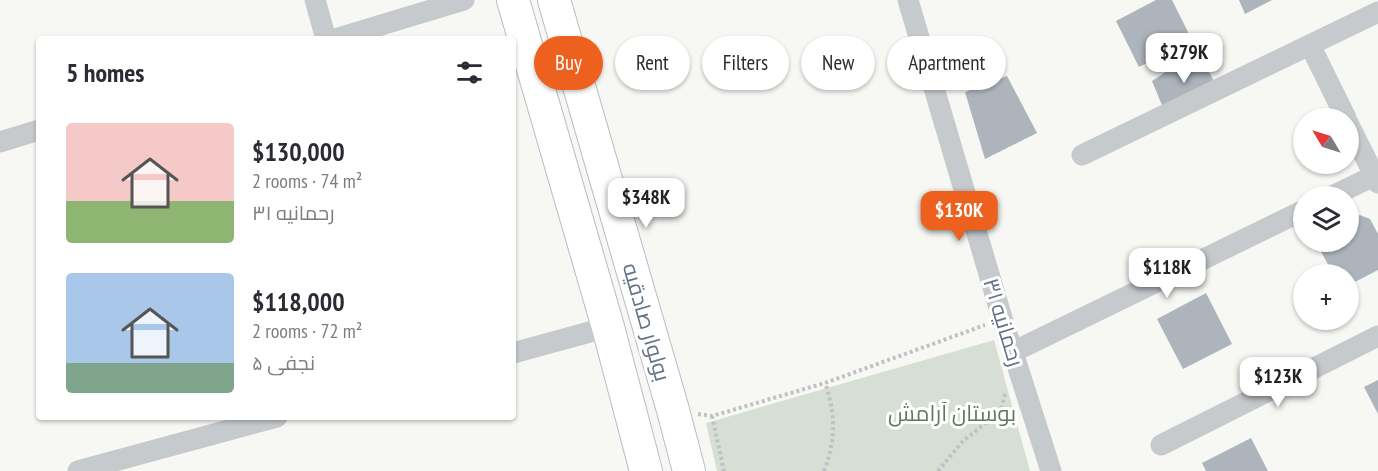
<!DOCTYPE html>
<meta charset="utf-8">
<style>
:root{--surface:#fff;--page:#f2f2f3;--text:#2b2b33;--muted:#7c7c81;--accent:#ed601e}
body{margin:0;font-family:"PT Sans Narrow",Cairo,sans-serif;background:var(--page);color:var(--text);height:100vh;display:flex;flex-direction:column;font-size:22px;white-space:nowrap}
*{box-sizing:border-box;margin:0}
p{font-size:20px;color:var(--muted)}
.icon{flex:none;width:33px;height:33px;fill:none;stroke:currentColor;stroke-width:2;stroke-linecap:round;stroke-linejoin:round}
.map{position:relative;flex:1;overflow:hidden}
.sheet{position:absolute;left:36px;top:36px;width:480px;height:384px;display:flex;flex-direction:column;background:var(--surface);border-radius:6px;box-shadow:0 2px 4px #0004}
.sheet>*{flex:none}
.top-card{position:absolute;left:534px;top:36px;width:570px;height:54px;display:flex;gap:12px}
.needle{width:39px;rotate:308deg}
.buttons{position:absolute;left:1293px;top:108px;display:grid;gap:12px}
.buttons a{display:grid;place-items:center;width:66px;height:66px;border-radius:50%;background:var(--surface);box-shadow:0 2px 4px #0004;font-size:30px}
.price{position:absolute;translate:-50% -51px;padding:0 14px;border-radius:12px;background:#fff;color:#222;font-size:20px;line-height:39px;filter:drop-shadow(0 2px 3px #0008)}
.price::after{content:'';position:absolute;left:50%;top:36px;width:18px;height:14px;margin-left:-9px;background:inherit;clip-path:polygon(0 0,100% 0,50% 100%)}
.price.current{background:var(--accent);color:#fff}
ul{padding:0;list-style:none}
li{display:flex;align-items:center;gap:18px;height:150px;padding:0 30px}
li span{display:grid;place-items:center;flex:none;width:168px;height:120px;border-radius:6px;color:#555}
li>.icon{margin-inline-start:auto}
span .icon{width:72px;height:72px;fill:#fffc;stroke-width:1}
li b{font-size:26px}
h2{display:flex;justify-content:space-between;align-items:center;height:72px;padding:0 30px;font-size:26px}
.pill{padding:0 21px;border-radius:27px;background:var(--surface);box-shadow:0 2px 4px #0004;font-size:21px;line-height:54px}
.pill.current{background:var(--accent);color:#fff}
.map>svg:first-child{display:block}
.green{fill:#d7dfd4}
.building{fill:#adb4bb}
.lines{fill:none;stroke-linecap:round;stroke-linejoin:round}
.secondary-casing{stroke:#b8bdc2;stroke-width:34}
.path{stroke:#c0c1c4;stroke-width:4;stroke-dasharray:3 3;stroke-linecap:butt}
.minor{stroke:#c6cacd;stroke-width:21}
.secondary{stroke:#fff;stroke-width:32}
.labels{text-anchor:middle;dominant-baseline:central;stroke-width:6;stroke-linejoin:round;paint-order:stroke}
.street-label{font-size:22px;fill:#647487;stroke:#fff}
.park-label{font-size:22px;fill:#627860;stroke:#fff}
</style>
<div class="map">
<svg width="1378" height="471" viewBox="0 0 1378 471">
<rect width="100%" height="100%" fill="#f7f7f4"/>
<!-- green -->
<polygon class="green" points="994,340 1030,471 717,471 706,423"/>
<!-- building -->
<g class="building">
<polygon points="1156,0 1172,0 1192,40 1139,67 1116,21"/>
<polygon points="1239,0 1272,0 1245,14"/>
<polygon points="1198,51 1218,89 1166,115 1152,81"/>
<polygon points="1007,76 1037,133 985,159 965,92"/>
<polygon points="1360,215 1370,219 1378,234 1378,270 1351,284 1348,282 1348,274 1333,274 1316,242 1348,242 1348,221"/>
<polygon points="1206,293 1232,344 1183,369 1157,319"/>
<polygon points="1378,380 1378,414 1364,387"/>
<polygon points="1251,438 1268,471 1206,471 1202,463"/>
</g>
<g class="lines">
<!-- secondary casing -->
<g class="secondary-casing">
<g id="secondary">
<polyline points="513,0 608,327 646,471"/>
<polyline points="554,0 673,410 689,471"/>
</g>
</g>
<!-- path -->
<g class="path">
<polyline points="698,414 712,416 825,383 985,325"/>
<polyline points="712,416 724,471"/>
<path d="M824,471C836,441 836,414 825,383"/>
<polyline points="938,471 963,441 1001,411 1005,394"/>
</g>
<!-- minor -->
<g class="minor">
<polyline points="315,0 326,39"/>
<polyline points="908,0 1002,318 1051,471"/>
<polyline points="335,39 464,0"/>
<polyline points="1310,45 1346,118"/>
<polyline points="1348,123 1378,183"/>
<polyline points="0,142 39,130"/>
<polyline points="1082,155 1378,12"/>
<polyline points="1332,196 1378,174"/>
<polyline points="1013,352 1304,210"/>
<polyline points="513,353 608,327"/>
<polyline points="1161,445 1378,336"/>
<polyline points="78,471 277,417"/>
</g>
<!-- secondary -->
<use href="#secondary" class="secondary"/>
</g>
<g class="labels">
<!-- street labels -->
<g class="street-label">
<text transform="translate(647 322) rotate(74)">بولوار صادقیه</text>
<text transform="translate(1004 322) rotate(73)">رحمانیه ۳۱</text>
</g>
<!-- park labels -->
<g class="park-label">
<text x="952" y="413">بوستان آرامش</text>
</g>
</g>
</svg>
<div class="buttons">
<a><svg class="needle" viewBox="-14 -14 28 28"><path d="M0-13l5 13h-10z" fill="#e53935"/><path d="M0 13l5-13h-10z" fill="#7c7c81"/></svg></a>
<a><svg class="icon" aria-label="layers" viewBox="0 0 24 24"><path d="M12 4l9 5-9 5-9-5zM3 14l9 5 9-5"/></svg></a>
<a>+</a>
</div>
<b class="price" style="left:1184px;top:84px">$279K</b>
<b class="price" style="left:646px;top:229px">$348K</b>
<b class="price current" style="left:959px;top:242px">$130K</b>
<b class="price" style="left:1167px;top:299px">$118K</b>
<b class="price" style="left:1278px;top:408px">$123K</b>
<div class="top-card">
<a class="pill current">Buy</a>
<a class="pill">Rent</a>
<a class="pill">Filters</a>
<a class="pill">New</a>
<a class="pill">Apartment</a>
</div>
<section class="sheet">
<h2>5 homes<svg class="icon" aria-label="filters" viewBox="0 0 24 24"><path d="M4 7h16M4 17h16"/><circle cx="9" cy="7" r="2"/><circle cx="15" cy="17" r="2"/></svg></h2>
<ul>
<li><span style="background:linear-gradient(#f6c9c9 65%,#8fb573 0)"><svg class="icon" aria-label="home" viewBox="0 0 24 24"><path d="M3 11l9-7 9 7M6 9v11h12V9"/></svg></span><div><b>$130,000</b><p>2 rooms · 74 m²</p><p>رحمانیه ۳۱</p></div></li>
<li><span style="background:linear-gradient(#a9c7e8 75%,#7fa58c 0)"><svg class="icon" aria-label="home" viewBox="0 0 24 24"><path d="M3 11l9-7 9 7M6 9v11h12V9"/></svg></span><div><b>$118,000</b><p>2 rooms · 72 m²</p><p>نجفی ۵</p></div></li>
</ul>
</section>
</div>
